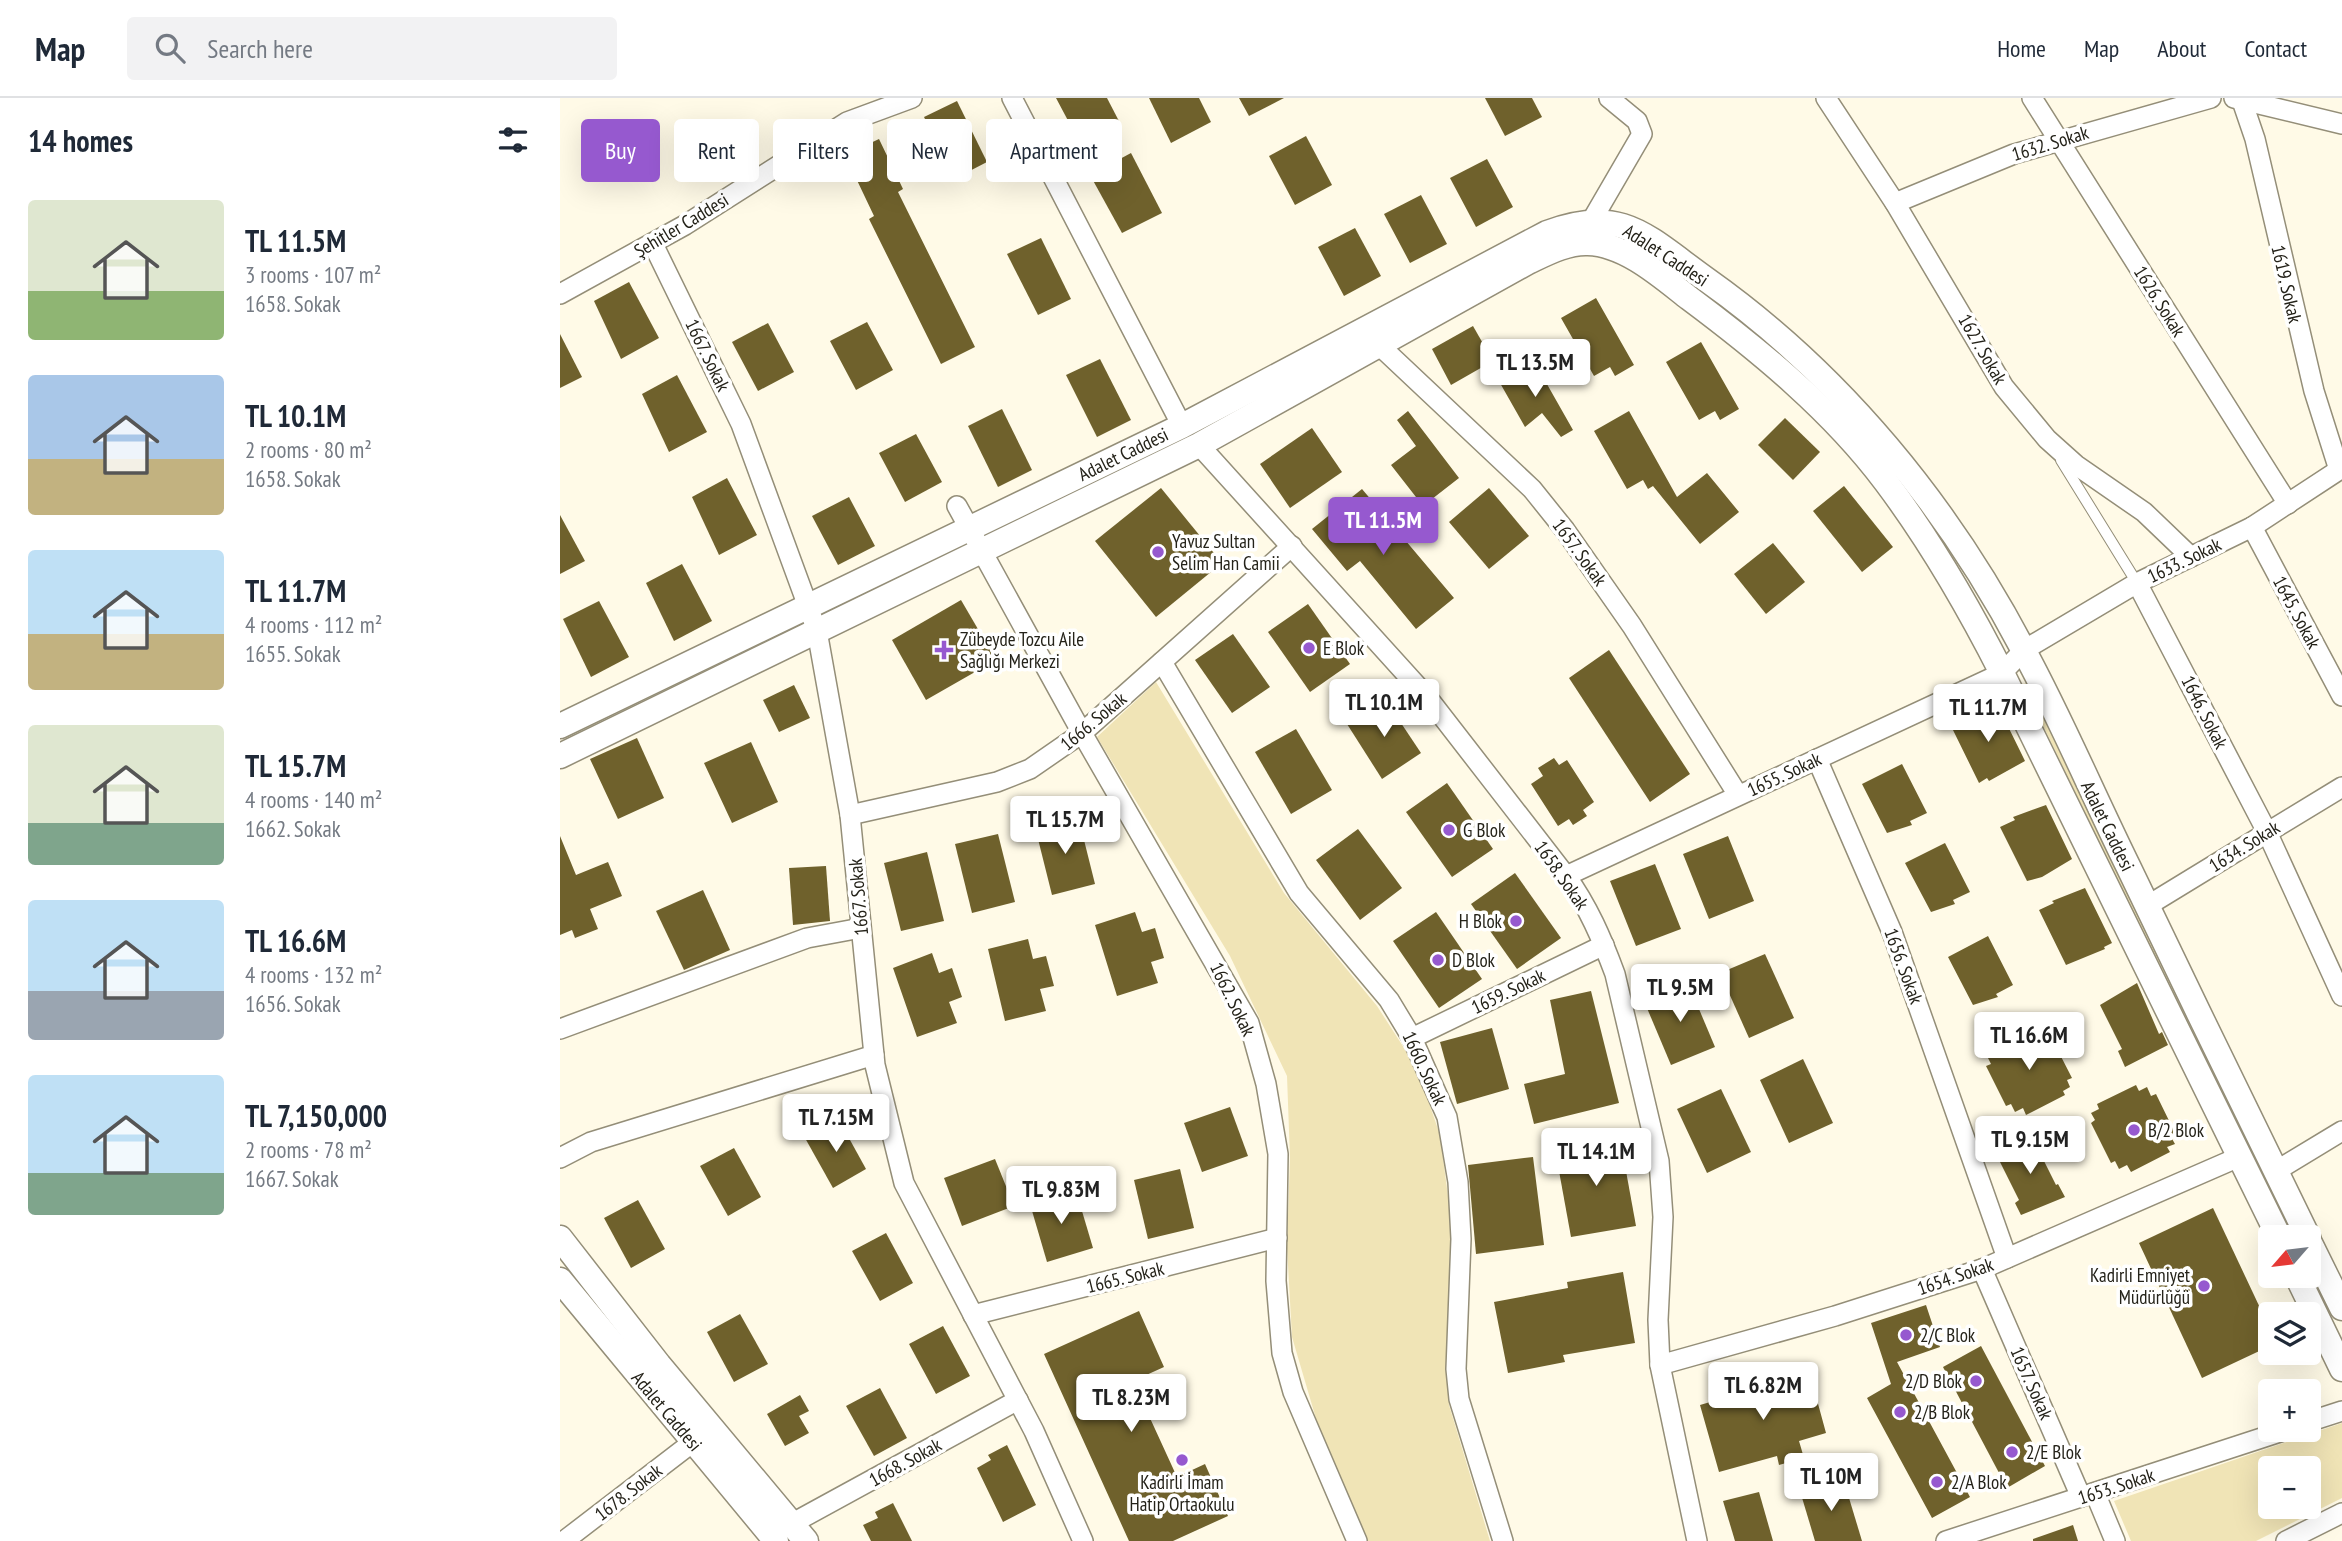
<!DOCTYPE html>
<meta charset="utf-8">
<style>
:root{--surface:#fff;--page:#f2f2f3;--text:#1f2937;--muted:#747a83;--line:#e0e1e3;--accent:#9659cf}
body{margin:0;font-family:"PT Sans Narrow",sans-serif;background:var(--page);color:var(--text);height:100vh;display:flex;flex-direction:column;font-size:26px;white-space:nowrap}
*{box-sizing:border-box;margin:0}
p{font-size:23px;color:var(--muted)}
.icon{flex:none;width:38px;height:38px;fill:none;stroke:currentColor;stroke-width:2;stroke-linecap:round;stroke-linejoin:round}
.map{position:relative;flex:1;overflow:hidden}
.drawer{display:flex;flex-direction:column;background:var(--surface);width:560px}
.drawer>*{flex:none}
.hud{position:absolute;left:21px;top:21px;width:665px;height:63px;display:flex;gap:14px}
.needle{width:46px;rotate:242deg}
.fabs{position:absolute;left:1698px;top:1127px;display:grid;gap:14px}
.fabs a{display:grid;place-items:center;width:63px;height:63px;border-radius:7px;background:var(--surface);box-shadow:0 7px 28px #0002;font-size:35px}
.price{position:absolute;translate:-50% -60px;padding:0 16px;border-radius:7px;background:#fff;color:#222;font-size:23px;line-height:46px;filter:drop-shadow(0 2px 4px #0008)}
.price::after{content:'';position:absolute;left:50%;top:42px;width:21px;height:16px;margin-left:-10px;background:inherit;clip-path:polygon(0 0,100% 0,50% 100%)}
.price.on{background:var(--accent);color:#fff}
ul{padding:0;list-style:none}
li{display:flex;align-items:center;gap:21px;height:175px;padding:0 28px}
li span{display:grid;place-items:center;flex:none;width:196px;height:140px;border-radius:7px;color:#555}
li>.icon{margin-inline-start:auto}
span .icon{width:84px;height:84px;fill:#fffc;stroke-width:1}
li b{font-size:30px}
h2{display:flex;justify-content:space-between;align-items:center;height:84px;padding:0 28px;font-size:30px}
.pill{padding:0 24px;border-radius:7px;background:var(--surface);box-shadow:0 7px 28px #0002;font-size:24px;line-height:63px}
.pill.on{background:var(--accent);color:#fff}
header{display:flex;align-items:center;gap:42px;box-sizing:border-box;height:98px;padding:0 35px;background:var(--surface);border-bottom:2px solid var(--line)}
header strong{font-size:33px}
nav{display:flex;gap:38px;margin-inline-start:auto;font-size:24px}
.search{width:490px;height:63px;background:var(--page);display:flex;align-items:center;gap:18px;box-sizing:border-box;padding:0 24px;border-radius:7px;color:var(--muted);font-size:26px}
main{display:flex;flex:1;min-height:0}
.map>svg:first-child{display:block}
.green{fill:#f0e4b6;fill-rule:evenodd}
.building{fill:#6f612c}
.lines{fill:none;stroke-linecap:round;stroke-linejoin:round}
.service-casing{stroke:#948e78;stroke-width:12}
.minor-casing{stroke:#948e78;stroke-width:22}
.tertiary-casing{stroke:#948e78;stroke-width:27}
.service{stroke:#fff;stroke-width:10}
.minor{stroke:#fff;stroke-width:19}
.tertiary{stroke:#fff;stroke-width:24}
.poi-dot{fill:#9659cf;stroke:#fff;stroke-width:2.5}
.labels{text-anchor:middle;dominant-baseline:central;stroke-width:7;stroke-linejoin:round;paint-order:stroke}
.street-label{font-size:19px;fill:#242219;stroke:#fff}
.poi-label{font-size:19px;fill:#242219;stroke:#fff;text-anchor:start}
</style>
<header>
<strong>Map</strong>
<div class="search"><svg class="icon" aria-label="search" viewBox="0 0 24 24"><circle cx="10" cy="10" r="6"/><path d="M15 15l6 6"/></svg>Search here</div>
<nav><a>Home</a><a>Map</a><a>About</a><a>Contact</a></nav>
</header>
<main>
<section class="drawer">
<h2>14 homes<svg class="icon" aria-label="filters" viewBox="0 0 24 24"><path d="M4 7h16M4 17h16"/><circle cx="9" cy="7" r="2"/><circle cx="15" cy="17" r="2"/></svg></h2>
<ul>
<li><span style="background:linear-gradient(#dfe7d0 65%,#8fb573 0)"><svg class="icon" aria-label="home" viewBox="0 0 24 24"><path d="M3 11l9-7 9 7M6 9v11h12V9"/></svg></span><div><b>TL 11.5M</b><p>3 rooms · 107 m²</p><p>1658. Sokak</p></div></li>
<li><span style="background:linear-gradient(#a9c7e8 60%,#c2b280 0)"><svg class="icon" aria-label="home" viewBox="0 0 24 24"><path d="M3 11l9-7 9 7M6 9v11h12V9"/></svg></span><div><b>TL 10.1M</b><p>2 rooms · 80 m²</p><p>1658. Sokak</p></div></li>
<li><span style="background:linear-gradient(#bfe0f5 60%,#c2b280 0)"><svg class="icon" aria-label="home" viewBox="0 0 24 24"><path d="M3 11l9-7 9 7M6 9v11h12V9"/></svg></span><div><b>TL 11.7M</b><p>4 rooms · 112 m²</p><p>1655. Sokak</p></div></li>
<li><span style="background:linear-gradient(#dfe7d0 70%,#7fa58c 0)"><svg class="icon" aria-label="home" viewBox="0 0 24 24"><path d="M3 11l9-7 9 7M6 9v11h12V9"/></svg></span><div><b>TL 15.7M</b><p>4 rooms · 140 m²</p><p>1662. Sokak</p></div></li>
<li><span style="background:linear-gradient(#bfe0f5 65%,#9aa5b1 0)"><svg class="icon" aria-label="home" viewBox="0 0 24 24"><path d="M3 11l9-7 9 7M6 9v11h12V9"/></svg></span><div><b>TL 16.6M</b><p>4 rooms · 132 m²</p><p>1656. Sokak</p></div></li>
<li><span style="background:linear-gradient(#bfe0f5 70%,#7fa58c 0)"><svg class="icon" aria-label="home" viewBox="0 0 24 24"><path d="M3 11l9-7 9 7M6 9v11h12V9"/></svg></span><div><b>TL 7,150,000</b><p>2 rooms · 78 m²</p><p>1667. Sokak</p></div></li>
</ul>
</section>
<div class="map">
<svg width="1782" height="1443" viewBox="0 0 1782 1443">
<rect width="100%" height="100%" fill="#fffae7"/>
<!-- green -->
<g class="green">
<polygon points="596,584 724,795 817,908 857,970 880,1037 891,1121 887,1247 889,1307 930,1443 804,1443 757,1324 732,1239 727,1149 730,1060 727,978 670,858 537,639"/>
<polygon points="1467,585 1733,1139 1730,1139 1463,586"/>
<path d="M1782,1325V1400L1696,1443H1571L1554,1403ZM1710,1370H1748V1409H1710Z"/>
</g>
<!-- building -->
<g class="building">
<polygon points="496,0 547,0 561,27 521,47"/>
<polygon points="589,0 639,0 651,24 611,45"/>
<polygon points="679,0 724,0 689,18"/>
<polygon points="925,0 972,0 982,19 945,38"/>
<polygon points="397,3 427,64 394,81 364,19"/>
<polygon points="746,38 772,87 735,107 709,58"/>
<polygon points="319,41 343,91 338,94 415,249 381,266 309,121 314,118 285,57"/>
<polygon points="571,55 602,115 562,135 530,77"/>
<polygon points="927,61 953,109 916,129 890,80"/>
<polygon points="861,97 887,146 850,165 824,116"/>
<polygon points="795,130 821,178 784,198 758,149"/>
<polygon points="481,140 511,201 478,217 447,156"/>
<polygon points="69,184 99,240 61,261 34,203"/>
<polygon points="1036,200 1074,267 1055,278 1050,269 1034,278 1001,220"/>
<polygon points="307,224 333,272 296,292 270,243"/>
<polygon points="208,225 234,274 198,293 172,244"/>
<polygon points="913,228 933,263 891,287 872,251"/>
<polygon points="0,236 22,279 0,290"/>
<polygon points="1141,244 1179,311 1160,322 1155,313 1139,322 1106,264"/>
<polygon points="540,261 571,322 537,339 506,277"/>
<polygon points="975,265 1013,332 1001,339 982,315 965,329 940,285"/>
<polygon points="117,277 147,334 109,354 82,296"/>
<polygon points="442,311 472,372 438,389 408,328"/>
<polygon points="848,313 899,380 863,408 831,367 856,348 837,322"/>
<polygon points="1069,313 1117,399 1147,375 1179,414 1140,446 1093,388 1088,391 1083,382 1067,391 1034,333"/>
<polygon points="1225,320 1260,354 1233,382 1198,347"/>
<polygon points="752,330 782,374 730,410 700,366"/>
<polygon points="356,336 382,384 345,404 319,355"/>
<polygon points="167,380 197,437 159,457 132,399"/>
<polygon points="1284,388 1333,449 1302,474 1253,413"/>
<polygon points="601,390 662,465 596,519 535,443"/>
<polygon points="929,390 969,438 929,471 889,424"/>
<polygon points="802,391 894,500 856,531 800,463 787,473 752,431"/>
<polygon points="289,399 315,448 278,467 252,418"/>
<polygon points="0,417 25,463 0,476"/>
<polygon points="1213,445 1245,484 1206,516 1174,476"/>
<polygon points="122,466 152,523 114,543 86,485"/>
<polygon points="401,502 436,562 366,602 332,542"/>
<polygon points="39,503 69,559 31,579 3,521"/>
<polygon points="748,506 790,566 750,594 708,534"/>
<polygon points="673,536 710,589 672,615 635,562"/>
<polygon points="1049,552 1130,676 1090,704 1009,580"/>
<polygon points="234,587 250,620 219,634 203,602"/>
<polygon points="825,601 861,655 822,681 787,626"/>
<polygon points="1438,608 1465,663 1429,683 1427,680 1419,685 1392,630 1429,609 1430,611"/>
<polygon points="736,631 772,692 731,716 695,654"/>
<polygon points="77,640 104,700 58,721 30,661"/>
<polygon points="191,644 218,704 172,725 144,665"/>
<polygon points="994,660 999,667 1007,662 1034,704 1023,712 1027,718 1013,727 1009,721 998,728 971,686 983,678 978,670"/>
<polygon points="1342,666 1367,715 1350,723 1352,727 1327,735 1302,686"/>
<polygon points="887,685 933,751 892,779 846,714"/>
<polygon points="1486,707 1512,761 1482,779 1467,783 1440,729 1455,722 1453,719"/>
<polygon points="518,718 535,786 492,797 475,729"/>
<polygon points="798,731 842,790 800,822 756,762"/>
<polygon points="438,736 455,804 412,815 395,746"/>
<polygon points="0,738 16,777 48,764 62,798 30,811 38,831 15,840 12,832 0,837"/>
<polygon points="1168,738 1194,803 1149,821 1123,756"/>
<polygon points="1385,745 1410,794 1393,802 1395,806 1371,814 1345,765"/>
<polygon points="367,754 384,823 341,833 324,765"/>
<polygon points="1095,766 1121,831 1076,848 1050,783"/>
<polygon points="266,768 270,823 233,827 229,770"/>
<polygon points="955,775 1001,840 957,871 911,806"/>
<polygon points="1525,790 1552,845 1544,849 1545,851 1506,867 1479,812 1494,805 1492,803"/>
<polygon points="143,792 170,852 124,872 96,813"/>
<polygon points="575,814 582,834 595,830 604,860 591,864 598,885 557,898 535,827"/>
<polygon points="876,814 922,881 879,910 833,843"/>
<polygon points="1428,838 1453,887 1436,896 1438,899 1413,907 1388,859"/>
<polygon points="468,841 473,861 486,858 494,888 480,891 486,913 445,923 428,851"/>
<polygon points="372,855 379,875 392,870 402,899 389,904 397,925 357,939 333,870"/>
<polygon points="1205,856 1234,920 1189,940 1160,875"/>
<polygon points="1128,885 1155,949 1111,967 1084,903"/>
<polygon points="1577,885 1599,936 1602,934 1608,947 1565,969 1558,953 1562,951 1540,907"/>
<polygon points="1031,893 1059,1005 974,1026 964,986 1005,976 990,902"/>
<polygon points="932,930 949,991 897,1006 880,944"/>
<polygon points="1472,930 1475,936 1482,932 1487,941 1491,939 1512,980 1507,982 1510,989 1503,993 1505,997 1466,1017 1463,1010 1455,1014 1451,1006 1446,1008 1426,968 1431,966 1427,958 1435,954 1433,950"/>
<polygon points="1243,961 1273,1025 1229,1045 1200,982"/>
<polygon points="1576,987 1579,993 1587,989 1591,998 1596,996 1616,1037 1611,1039 1615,1046 1607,1049 1610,1054 1571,1074 1567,1067 1559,1071 1555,1063 1551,1065 1531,1025 1535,1022 1531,1015 1539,1011 1537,1006"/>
<polygon points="1161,991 1191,1054 1147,1075 1117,1011"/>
<polygon points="670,1009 688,1058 642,1074 624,1025"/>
<polygon points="279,1022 306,1071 273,1090 245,1040"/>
<polygon points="1474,1036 1481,1050 1478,1051 1496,1087 1498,1086 1505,1099 1461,1117 1455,1105 1459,1102 1437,1058"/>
<polygon points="1060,1040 1076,1128 1011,1139 995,1051"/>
<polygon points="174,1050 201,1099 168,1118 140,1068"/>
<polygon points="973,1059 984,1147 916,1156 908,1067"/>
<polygon points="435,1061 454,1108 402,1128 384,1080"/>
<polygon points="620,1071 634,1130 588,1141 574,1082"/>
<polygon points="516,1093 533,1150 487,1164 470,1106"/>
<polygon points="78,1102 105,1151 71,1170 44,1120"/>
<polygon points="1653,1110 1710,1231 1710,1248 1642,1280 1579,1145"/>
<polygon points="326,1135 353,1185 320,1203 292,1153"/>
<polygon points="1063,1174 1075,1245 1003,1257 1005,1264 948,1275 934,1204 1008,1190 1007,1184"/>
<polygon points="1366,1207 1380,1249 1337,1264 1410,1399 1372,1420 1307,1300 1331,1286 1311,1225"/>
<polygon points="579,1213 604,1269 573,1283 617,1379 645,1366 668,1418 613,1443 569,1443 484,1256"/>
<polygon points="180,1216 208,1266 174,1284 147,1234"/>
<polygon points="383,1228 410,1278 376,1296 349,1246"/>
<polygon points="1421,1248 1485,1368 1447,1390 1383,1269"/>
<polygon points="1223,1270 1227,1287 1251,1280 1266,1335 1239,1343 1244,1360 1219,1367 1217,1358 1159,1374 1140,1307 1198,1290 1195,1277"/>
<polygon points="320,1290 347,1340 314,1358 286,1308"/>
<polygon points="240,1297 249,1313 239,1318 249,1335 225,1348 207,1316"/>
<polygon points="447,1347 476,1407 443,1424 417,1370 431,1362 428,1357"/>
<polygon points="1283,1380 1302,1443 1255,1443 1240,1393"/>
<polygon points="1199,1394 1213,1443 1175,1443 1163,1403"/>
<polygon points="333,1405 352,1443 311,1443 303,1427 318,1420 315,1414"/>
<polygon points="1513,1427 1518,1443 1473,1443 1473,1441"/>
</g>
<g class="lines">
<!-- service casing -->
<g class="service-casing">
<polyline id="service" points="1501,362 1577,485"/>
</g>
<!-- minor casing -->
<g class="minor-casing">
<g id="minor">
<polyline points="452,0 622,328"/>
<polyline points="1266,0 1335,105 1444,289 1487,341 1516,367 1584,414 1631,459"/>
<polyline points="1472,0 1728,406"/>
<polyline points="1674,0 1782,26"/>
<polyline points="1681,0 1695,41 1754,293 1779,372"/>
<polyline points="1335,105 1454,56 1651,0"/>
<polyline points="1032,122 1082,36 1077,23 1049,0"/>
<polyline points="93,146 181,326 257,533 290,717 315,967 344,1085 474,1333 523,1443"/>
<polyline points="0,196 125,127 287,24 352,0"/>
<polyline points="819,247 972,391 1005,432 1072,528 1178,697"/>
<path d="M639,347L868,600L1006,778C1028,808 1042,841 1055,876L1099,1063L1103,1119L1098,1222L1100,1267L1137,1443"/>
<polyline points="397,408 522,635 689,925 706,986 718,1056 716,1183 722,1255 733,1294 797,1443"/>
<polyline points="1692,429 1782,598"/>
<polyline points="1577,485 1707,734 1782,898"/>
<polyline points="602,564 739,795 829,902 852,940 887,1019 898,1084 901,1141 896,1271 899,1301 943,1443"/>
<polyline points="1257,661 1332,834 1447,1160"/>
<polyline points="290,717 437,684 470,671 522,635 732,448"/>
<polyline points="1006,778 1442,575 1464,552 1577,485 1692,429 1782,370"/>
<polyline points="1587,808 1782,689"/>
<polyline points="0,931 247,840 301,830"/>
<polyline points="852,940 1044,847"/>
<polyline points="0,1060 31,1044 314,957"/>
<polyline points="1716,1073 1782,1033"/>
<polyline points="1422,1171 1521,1399"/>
<polyline points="413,1217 717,1140"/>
<polyline points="1100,1267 1275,1218 1422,1171 1679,1059"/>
<polyline points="1748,1324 1782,1313"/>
<polyline points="1535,1395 1555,1443"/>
<polyline points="231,1426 458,1302"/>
<polyline points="4,1443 133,1344"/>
<polyline points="1386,1443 1726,1332"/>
<polyline points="1726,1443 1782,1415"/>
</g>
</g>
<!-- tertiary casing -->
<g class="tertiary-casing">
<g id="tertiary">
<path d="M0,628L622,328L987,135C1062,106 1088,140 1147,182C1281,277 1388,408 1464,553C1502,623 1533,697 1568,768C1627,892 1688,1016 1748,1139"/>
<path d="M0,658L639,347L968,164C985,156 1007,144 1028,145C1065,146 1101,178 1129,200C1200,253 1273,313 1326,384C1371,444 1408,508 1442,575L1719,1139"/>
<polyline points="0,1140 99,1267 246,1443"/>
<polyline points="1748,1141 1782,1210"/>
<polyline points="1737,1178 1782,1271"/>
<polyline points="0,1182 216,1443"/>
</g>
</g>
<!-- service -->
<use href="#service" class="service"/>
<!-- minor -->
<use href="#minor" class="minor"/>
<!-- tertiary -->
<use href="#tertiary" class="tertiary"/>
</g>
<!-- markers -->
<g class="poi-dot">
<circle cx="598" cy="454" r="7"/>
<circle cx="749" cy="550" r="7"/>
<path d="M380.5 541.5h7v7h7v7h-7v7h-7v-7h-7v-7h7z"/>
<circle cx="889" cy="732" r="7"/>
<circle cx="956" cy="823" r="7"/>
<circle cx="878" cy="862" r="7"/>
<circle cx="1574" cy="1032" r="7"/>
<circle cx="1644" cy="1188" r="7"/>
<circle cx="1346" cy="1237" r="7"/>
<circle cx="1416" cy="1283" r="7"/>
<circle cx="1340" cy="1314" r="7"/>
<circle cx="1452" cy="1354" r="7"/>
<circle cx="622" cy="1362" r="7"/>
<circle cx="1377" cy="1384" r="7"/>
</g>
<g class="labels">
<!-- street labels -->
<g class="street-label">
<text transform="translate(1490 45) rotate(-17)">1632. Sokak</text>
<text transform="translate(121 127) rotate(-31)">Şehitler Caddesi</text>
<text transform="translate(1106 157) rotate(33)">Adalet Caddesi</text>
<text transform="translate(1727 186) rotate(77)">1619. Sokak</text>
<text transform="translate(1600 203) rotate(58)">1626. Sokak</text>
<text transform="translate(1423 251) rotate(60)">1627. Sokak</text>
<text transform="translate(148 257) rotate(64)">1667. Sokak</text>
<text transform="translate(563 356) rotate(-26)">Adalet Caddesi</text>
<text transform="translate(1020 454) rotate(54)">1657. Sokak</text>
<text transform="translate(1624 462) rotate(-26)">1633. Sokak</text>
<text transform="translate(1737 514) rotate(62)">1645. Sokak</text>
<text transform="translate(1645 614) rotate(63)">1646. Sokak</text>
<text transform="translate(533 623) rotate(-40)">1666. Sokak</text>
<text transform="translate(1224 676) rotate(-25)">1655. Sokak</text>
<text transform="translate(1548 728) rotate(64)">Adalet Caddesi</text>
<text transform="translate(1684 748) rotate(-32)">1634. Sokak</text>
<text transform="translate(1002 777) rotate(55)">1658. Sokak</text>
<text transform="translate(298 799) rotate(-95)">1667. Sokak</text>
<text transform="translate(1344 868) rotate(70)">1656. Sokak</text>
<text transform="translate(948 893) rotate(-26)">1659. Sokak</text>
<text transform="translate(673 901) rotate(64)">1662. Sokak</text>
<text transform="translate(865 970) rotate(65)">1660. Sokak</text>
<text transform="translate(1395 1178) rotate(-19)">1654. Sokak</text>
<text transform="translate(565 1179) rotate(-14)">1665. Sokak</text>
<text transform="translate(1472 1285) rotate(66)">1657. Sokak</text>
<text transform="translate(107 1313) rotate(50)">Adalet Caddesi</text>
<text transform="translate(345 1364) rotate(-29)">1668. Sokak</text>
<text transform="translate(1556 1388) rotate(-18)">1653. Sokak</text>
<text transform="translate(68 1394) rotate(-38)">1678. Sokak</text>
</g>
<!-- poi labels -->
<g class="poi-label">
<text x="612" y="443">Yavuz Sultan<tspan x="612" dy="22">Selim Han Camii</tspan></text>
<text x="400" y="541">Zübeyde Tozcu Aile<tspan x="400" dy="22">Sağlığı Merkezi</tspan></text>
<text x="763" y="550">E Blok</text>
<text x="903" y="732">G Blok</text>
<text x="942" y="823" text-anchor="end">H Blok</text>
<text x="892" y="862">D Blok</text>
<text x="1588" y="1032">B/2 Blok</text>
<text x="1630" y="1177" text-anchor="end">Kadirli Emniyet<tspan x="1630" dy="22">Müdürlüğü</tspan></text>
<text x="1360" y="1237">2/C Blok</text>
<text x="1402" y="1283" text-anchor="end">2/D Blok</text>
<text x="1354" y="1314">2/B Blok</text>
<text x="1466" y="1354">2/E Blok</text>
<text x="622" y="1384" text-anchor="middle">Kadirli İmam<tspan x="622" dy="22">Hatip Ortaokulu</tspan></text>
<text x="1391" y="1384">2/A Blok</text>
</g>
</g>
</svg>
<div class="fabs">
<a><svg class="needle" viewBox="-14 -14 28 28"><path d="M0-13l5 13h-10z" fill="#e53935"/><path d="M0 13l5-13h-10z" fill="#747a83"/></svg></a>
<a><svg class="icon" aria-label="layers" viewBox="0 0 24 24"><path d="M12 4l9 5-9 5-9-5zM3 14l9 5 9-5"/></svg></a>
<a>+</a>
<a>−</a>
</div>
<b class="price" style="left:975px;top:301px">TL 13.5M</b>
<b class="price on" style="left:823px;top:459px">TL 11.5M</b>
<b class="price" style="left:824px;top:641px">TL 10.1M</b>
<b class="price" style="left:1428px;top:646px">TL 11.7M</b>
<b class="price" style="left:505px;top:758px">TL 15.7M</b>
<b class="price" style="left:1120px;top:926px">TL 9.5M</b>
<b class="price" style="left:1469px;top:974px">TL 16.6M</b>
<b class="price" style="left:276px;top:1056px">TL 7.15M</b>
<b class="price" style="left:1470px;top:1078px">TL 9.15M</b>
<b class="price" style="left:1036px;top:1090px">TL 14.1M</b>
<b class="price" style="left:501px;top:1128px">TL 9.83M</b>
<b class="price" style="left:1203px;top:1324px">TL 6.82M</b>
<b class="price" style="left:571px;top:1336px">TL 8.23M</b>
<b class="price" style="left:1271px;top:1415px">TL 10M</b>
<div class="hud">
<a class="pill on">Buy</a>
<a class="pill">Rent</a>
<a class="pill">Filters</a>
<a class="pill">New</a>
<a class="pill">Apartment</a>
</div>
</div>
</main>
